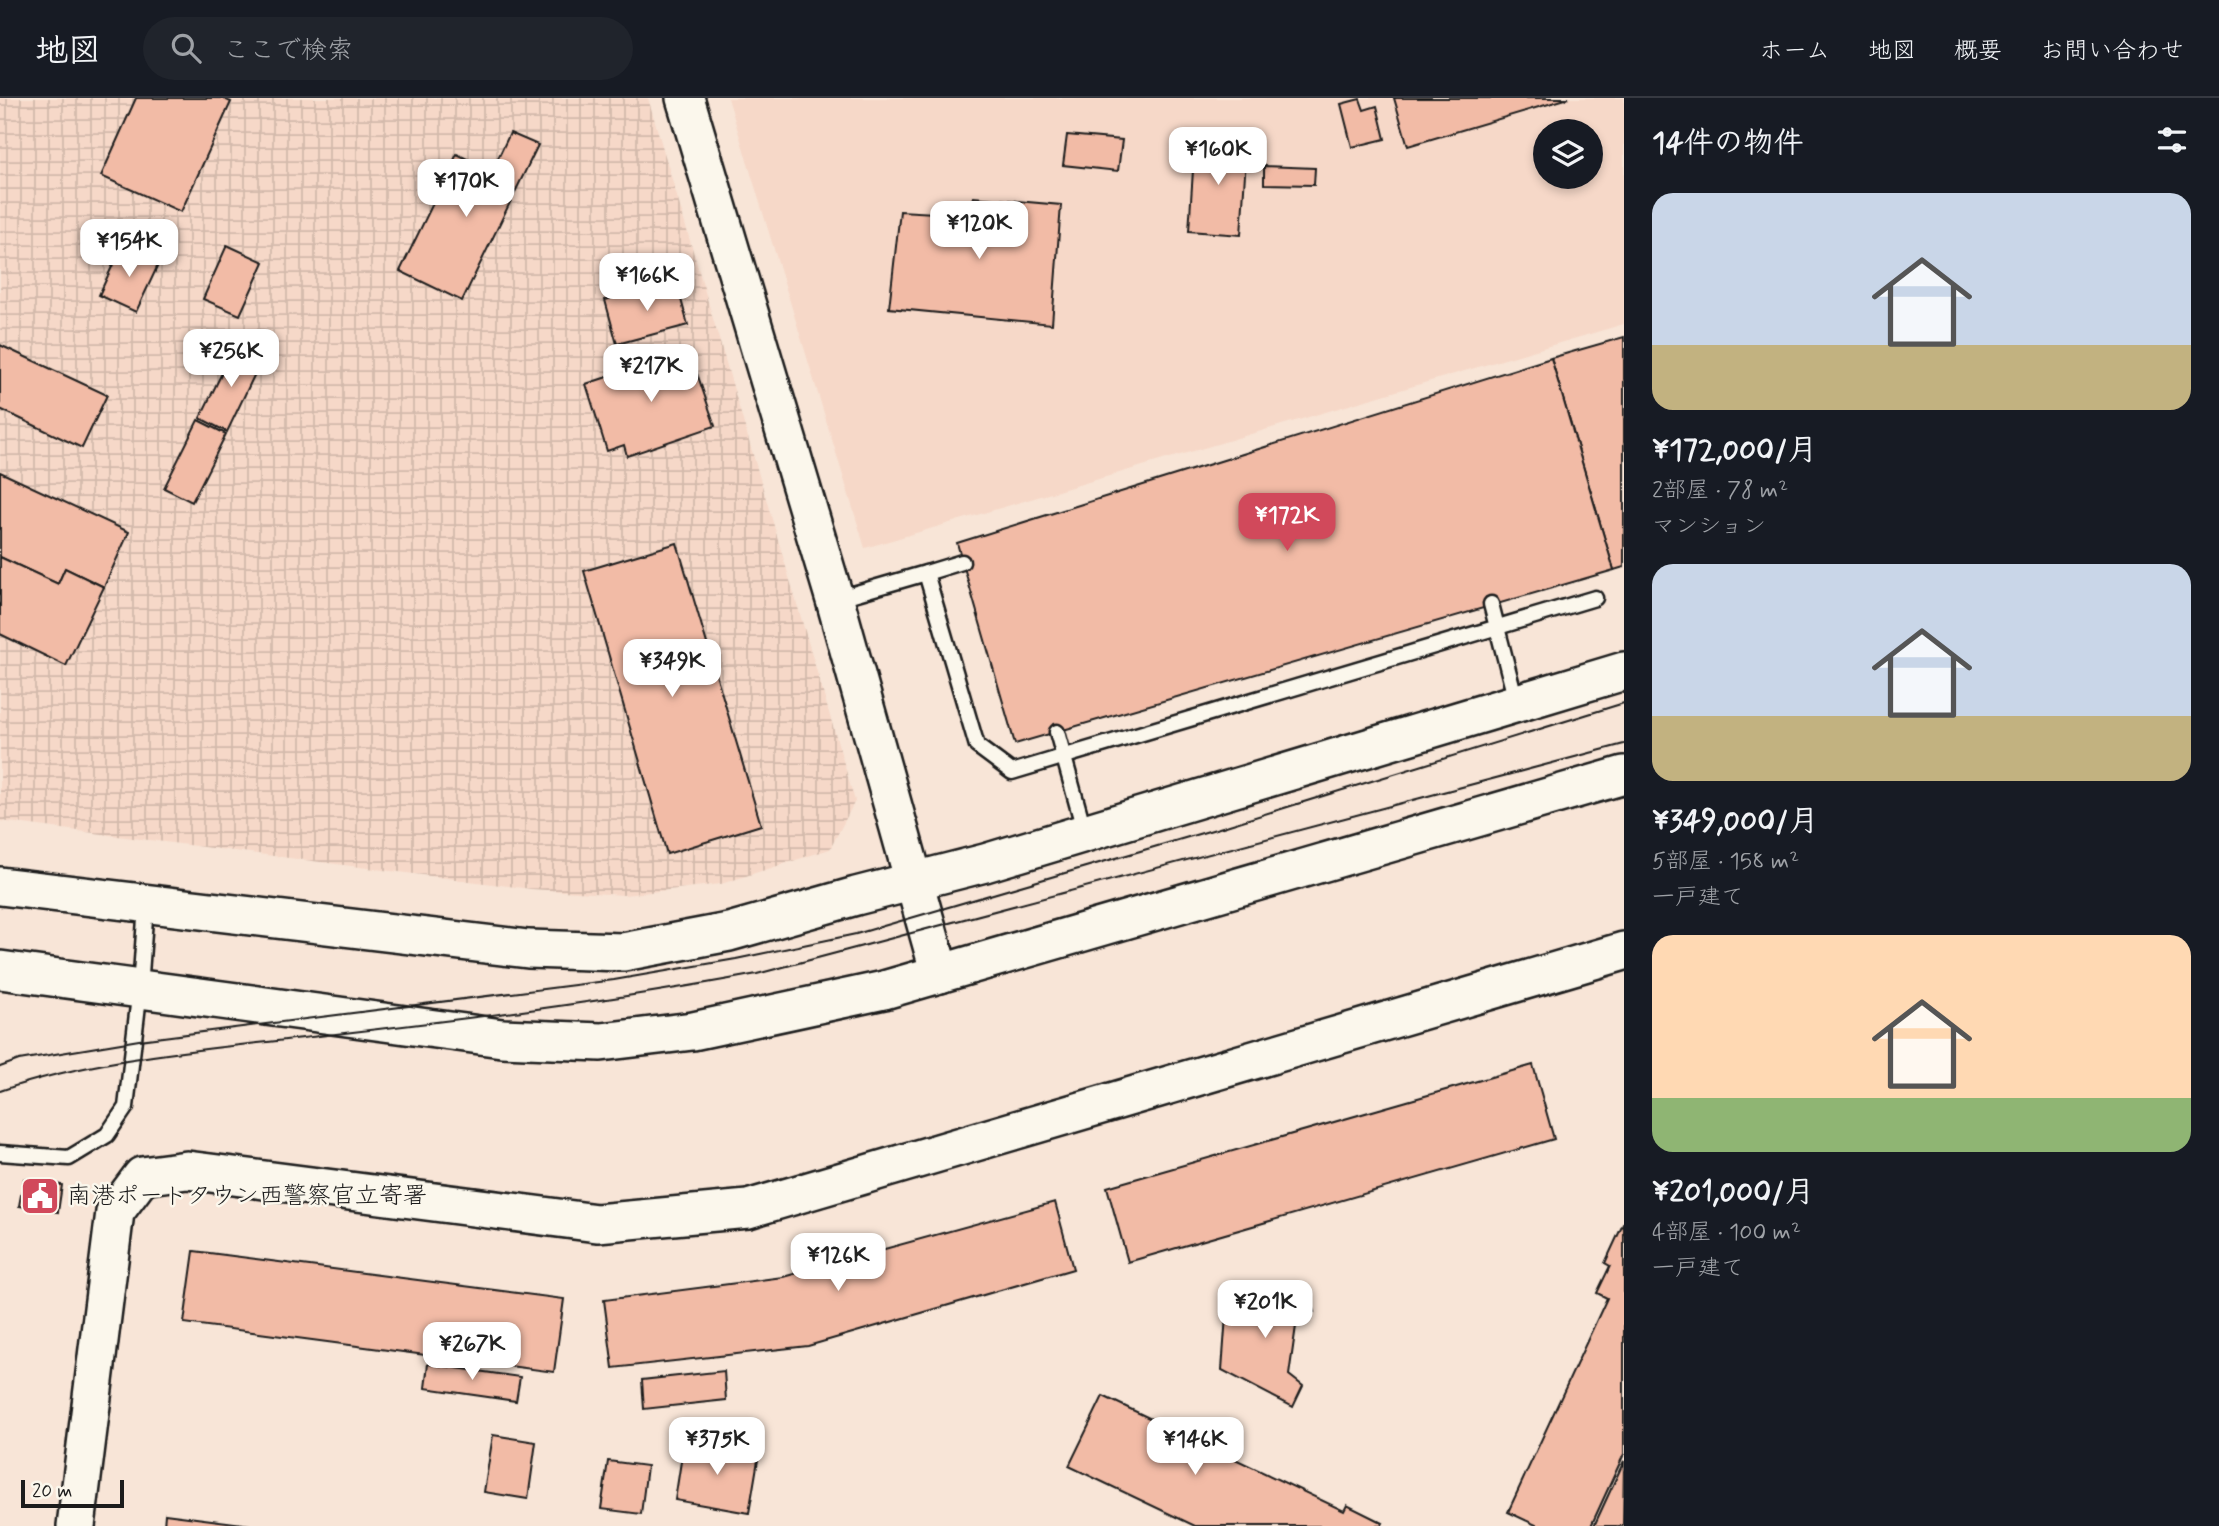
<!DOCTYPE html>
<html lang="ja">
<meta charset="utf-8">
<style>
:root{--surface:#171b24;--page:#20242c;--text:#f1f3f6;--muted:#9ea1a6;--line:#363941;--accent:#d1495b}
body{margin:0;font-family:Mynerve,"Klee One",sans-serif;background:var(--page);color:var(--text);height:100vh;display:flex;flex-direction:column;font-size:26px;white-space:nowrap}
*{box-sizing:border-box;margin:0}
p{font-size:23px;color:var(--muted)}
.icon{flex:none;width:38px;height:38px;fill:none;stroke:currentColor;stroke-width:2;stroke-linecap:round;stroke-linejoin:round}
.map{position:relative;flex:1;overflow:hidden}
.details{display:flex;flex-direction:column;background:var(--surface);width:595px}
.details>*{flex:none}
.fabs{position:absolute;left:1533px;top:21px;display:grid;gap:14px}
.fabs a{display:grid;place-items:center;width:70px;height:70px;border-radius:50%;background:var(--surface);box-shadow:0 4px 10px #0003;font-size:35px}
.scale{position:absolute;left:21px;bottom:18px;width:103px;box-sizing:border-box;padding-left:7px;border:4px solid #1c1c1c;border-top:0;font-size:19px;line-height:24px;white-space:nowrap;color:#1c1c1c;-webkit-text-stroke:5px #fbf7ec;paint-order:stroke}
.price{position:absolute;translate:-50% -60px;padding:0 16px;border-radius:14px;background:#fff;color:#222;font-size:23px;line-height:46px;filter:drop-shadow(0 2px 4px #0008)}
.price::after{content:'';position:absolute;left:50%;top:42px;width:21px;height:16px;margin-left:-10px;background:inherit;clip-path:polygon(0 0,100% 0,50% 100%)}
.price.current{background:var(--accent);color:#fff}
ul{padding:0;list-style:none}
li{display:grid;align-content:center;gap:14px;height:371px;padding:0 28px}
li span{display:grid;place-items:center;height:217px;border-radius:21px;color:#555}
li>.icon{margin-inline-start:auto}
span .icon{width:126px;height:126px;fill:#fffc;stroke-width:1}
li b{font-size:30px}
h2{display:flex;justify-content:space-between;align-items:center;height:84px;padding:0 28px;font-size:30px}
header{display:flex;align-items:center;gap:42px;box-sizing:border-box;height:98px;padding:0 35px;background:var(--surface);border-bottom:2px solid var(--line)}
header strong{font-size:33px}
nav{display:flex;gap:38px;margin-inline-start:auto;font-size:24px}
.search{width:490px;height:63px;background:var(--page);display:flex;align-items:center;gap:18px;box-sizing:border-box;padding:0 24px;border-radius:38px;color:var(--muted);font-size:26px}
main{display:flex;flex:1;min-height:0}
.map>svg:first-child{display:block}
.built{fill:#f6d8c8;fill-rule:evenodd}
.industrial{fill:url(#industrial-grid)}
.building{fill:#f2bba6;stroke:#1c1c1c;stroke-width:2}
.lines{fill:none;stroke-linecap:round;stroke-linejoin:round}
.service-casing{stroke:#1c1c1c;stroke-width:19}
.tertiary-casing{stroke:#1c1c1c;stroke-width:42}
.service{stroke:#fbf7ec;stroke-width:14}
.tertiary{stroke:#fbf7ec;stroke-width:37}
.tram{stroke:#1c1c1c;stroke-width:2}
.labels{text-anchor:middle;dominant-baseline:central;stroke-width:5;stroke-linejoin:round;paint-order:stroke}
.poi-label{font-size:24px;fill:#1c1c1c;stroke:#fbf7ec;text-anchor:start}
</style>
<header>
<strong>地図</strong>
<div class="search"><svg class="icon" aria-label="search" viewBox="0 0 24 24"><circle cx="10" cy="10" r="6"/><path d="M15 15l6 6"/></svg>ここで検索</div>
<nav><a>ホーム</a><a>地図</a><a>概要</a><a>お問い合わせ</a></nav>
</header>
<main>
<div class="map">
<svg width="1624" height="1428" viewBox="0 0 1624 1428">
<defs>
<pattern id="industrial-grid" width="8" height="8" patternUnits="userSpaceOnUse" patternTransform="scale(1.75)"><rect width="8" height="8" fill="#f6d8c8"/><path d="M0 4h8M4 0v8" fill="none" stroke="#d2b9ab"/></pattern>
</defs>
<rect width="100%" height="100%" fill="#f8e5d7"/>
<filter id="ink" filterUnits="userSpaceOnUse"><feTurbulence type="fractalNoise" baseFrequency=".0143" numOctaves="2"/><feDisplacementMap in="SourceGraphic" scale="14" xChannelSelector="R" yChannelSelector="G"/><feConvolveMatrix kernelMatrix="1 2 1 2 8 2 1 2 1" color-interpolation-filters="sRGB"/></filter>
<g filter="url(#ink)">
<!-- built -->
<path class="built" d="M728,0H1624V226L865,450ZM1545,33H1591V79H1545Z"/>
<!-- industrial -->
<polygon class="industrial" points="0,0 648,0 855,703 830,751 721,786 624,797 531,791 0,723"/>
<!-- building -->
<g class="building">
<polygon points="136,0 222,0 231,4 181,114 101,78"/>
<polygon points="1394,0 1569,0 1408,48"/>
<polygon points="1360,1 1364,12 1377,8 1385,41 1352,49 1341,6"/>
<polygon points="510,35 538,47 462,203 400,173 457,56 492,73"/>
<polygon points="1067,37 1122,42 1118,73 1063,67"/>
<polygon points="1195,42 1247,45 1241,137 1189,133"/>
<polygon points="1264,68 1315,70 1314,87 1264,86"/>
<polygon points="973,99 1061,107 1052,226 889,210 900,113 970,117"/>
<polygon points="122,147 159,165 136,214 99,197"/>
<polygon points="227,147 264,164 240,217 203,201"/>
<polygon points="676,183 688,227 617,246 605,202"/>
<polygon points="1624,239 1624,469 1614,472 1551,260"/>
<polygon points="0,247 107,297 82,350 0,311"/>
<polygon points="235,248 262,261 227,334 200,320"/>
<polygon points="689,252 715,328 627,358 624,347 607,353 586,286"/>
<polygon points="1551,260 1614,472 1015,646 957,445"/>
<polygon points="198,322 226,336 192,404 164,390"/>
<polygon points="0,374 129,434 104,489 65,470 58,486 0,459"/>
<polygon points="677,445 761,727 667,756 584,473"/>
<polygon points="0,459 58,486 65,470 104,489 66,568 0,536"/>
<polygon points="1533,967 1554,1041 1128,1164 1107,1089"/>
<polygon points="24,1081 62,1087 58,1114 19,1108"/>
<polygon points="1055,1104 1073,1171 808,1248 613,1270 604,1202 783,1179"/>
<polygon points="1624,1124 1624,1356 1591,1428 1538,1428 1508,1414 1607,1200 1597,1195 1610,1168 1605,1165"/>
<polygon points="194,1153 564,1201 554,1274 184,1225"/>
<polygon points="1304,1186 1314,1214 1297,1221 1289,1277 1303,1288 1293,1309 1222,1272 1227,1204"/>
<polygon points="428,1266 520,1279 516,1303 425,1290"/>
<polygon points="724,1273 726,1302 644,1311 642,1282"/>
<polygon points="1103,1298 1344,1413 1347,1407 1383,1425 1381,1428 1195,1428 1069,1368"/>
<polygon points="493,1337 536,1344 528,1401 484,1394"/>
<polygon points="684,1344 759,1356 749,1415 675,1402"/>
<polygon points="608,1363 647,1368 641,1416 601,1411"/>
<polygon points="1624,1363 1623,1428 1594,1428"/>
<polygon points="165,1416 258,1428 164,1428"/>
</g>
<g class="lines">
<!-- service casing -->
<g class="service-casing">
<g id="service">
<polyline points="926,475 962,464"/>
<polyline points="836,501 926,475 977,648 1012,674 1595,500"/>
<polyline points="1491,506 1516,603"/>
<polyline points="1057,634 1085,735"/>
<polyline points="0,1055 69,1060 107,1037 126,1009 140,890 146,807"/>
</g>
</g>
<!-- tertiary casing -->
<g class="tertiary-casing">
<g id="tertiary">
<polyline points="685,0 835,502 940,876"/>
<polyline points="0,788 528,851 623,854 729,834 856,798 985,765 1624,573"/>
<polyline points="0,872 502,940 601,944 693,933 884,892 1624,677"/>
<polyline points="76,1428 115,1114 142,1078 187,1072 597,1125 748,1111 1624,853"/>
</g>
</g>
<!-- service -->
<use href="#service" class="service"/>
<!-- tertiary -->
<use href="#tertiary" class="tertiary"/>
<!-- tram -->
<g class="tram">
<polyline points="0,969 19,962 139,942 614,882 736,861 856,836 1226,728 1624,605"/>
<path d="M0,993C100,958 214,951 319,938C466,921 612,903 757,876L1624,646"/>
</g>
</g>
</g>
<!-- icons -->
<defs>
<g id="civic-square" transform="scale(2.0125)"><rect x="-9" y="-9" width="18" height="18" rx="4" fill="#d1495b" stroke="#fbf7ec"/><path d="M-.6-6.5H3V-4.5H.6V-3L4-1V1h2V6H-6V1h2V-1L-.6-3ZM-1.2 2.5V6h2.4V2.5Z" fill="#fff"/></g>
</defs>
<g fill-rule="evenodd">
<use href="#civic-square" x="40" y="1098"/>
</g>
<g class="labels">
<!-- poi labels -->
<g class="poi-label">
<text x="67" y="1098">南港ポートタウン西警察官立寄署</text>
</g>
</g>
</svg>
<div class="fabs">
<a><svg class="icon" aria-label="layers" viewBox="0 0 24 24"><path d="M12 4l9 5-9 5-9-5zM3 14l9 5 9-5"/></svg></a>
</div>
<div class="scale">20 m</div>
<b class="price" style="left:1218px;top:89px">¥160K</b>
<b class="price" style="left:466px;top:121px">¥170K</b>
<b class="price" style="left:979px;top:163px">¥120K</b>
<b class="price" style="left:129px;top:181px">¥154K</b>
<b class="price" style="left:647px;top:215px">¥166K</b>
<b class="price" style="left:231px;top:291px">¥256K</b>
<b class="price" style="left:651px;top:306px">¥217K</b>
<b class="price current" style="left:1287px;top:455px">¥172K</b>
<b class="price" style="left:672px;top:601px">¥349K</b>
<b class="price" style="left:838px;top:1195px">¥126K</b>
<b class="price" style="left:1265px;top:1242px">¥201K</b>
<b class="price" style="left:472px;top:1284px">¥267K</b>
<b class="price" style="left:717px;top:1379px">¥375K</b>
<b class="price" style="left:1195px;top:1379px">¥146K</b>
</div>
<section class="details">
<h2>14件の物件<svg class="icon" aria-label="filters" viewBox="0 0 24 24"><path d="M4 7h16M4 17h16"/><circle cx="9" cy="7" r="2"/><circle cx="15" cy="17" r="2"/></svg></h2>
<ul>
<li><span style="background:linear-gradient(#c9d6e8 70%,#c2b280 0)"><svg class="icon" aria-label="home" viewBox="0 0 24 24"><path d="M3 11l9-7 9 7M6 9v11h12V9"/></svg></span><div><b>¥172,000/月</b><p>2部屋 · 78 m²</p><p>マンション</p></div></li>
<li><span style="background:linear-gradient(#c9d6e8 70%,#c2b280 0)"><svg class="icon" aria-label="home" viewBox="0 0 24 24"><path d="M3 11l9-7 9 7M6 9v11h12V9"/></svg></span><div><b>¥349,000/月</b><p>5部屋 · 158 m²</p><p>一戸建て</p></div></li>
<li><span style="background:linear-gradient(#ffd9b3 75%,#8fb573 0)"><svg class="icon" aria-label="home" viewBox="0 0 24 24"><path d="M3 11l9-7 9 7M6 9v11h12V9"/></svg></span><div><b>¥201,000/月</b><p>4部屋 · 100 m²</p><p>一戸建て</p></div></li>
</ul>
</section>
</main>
